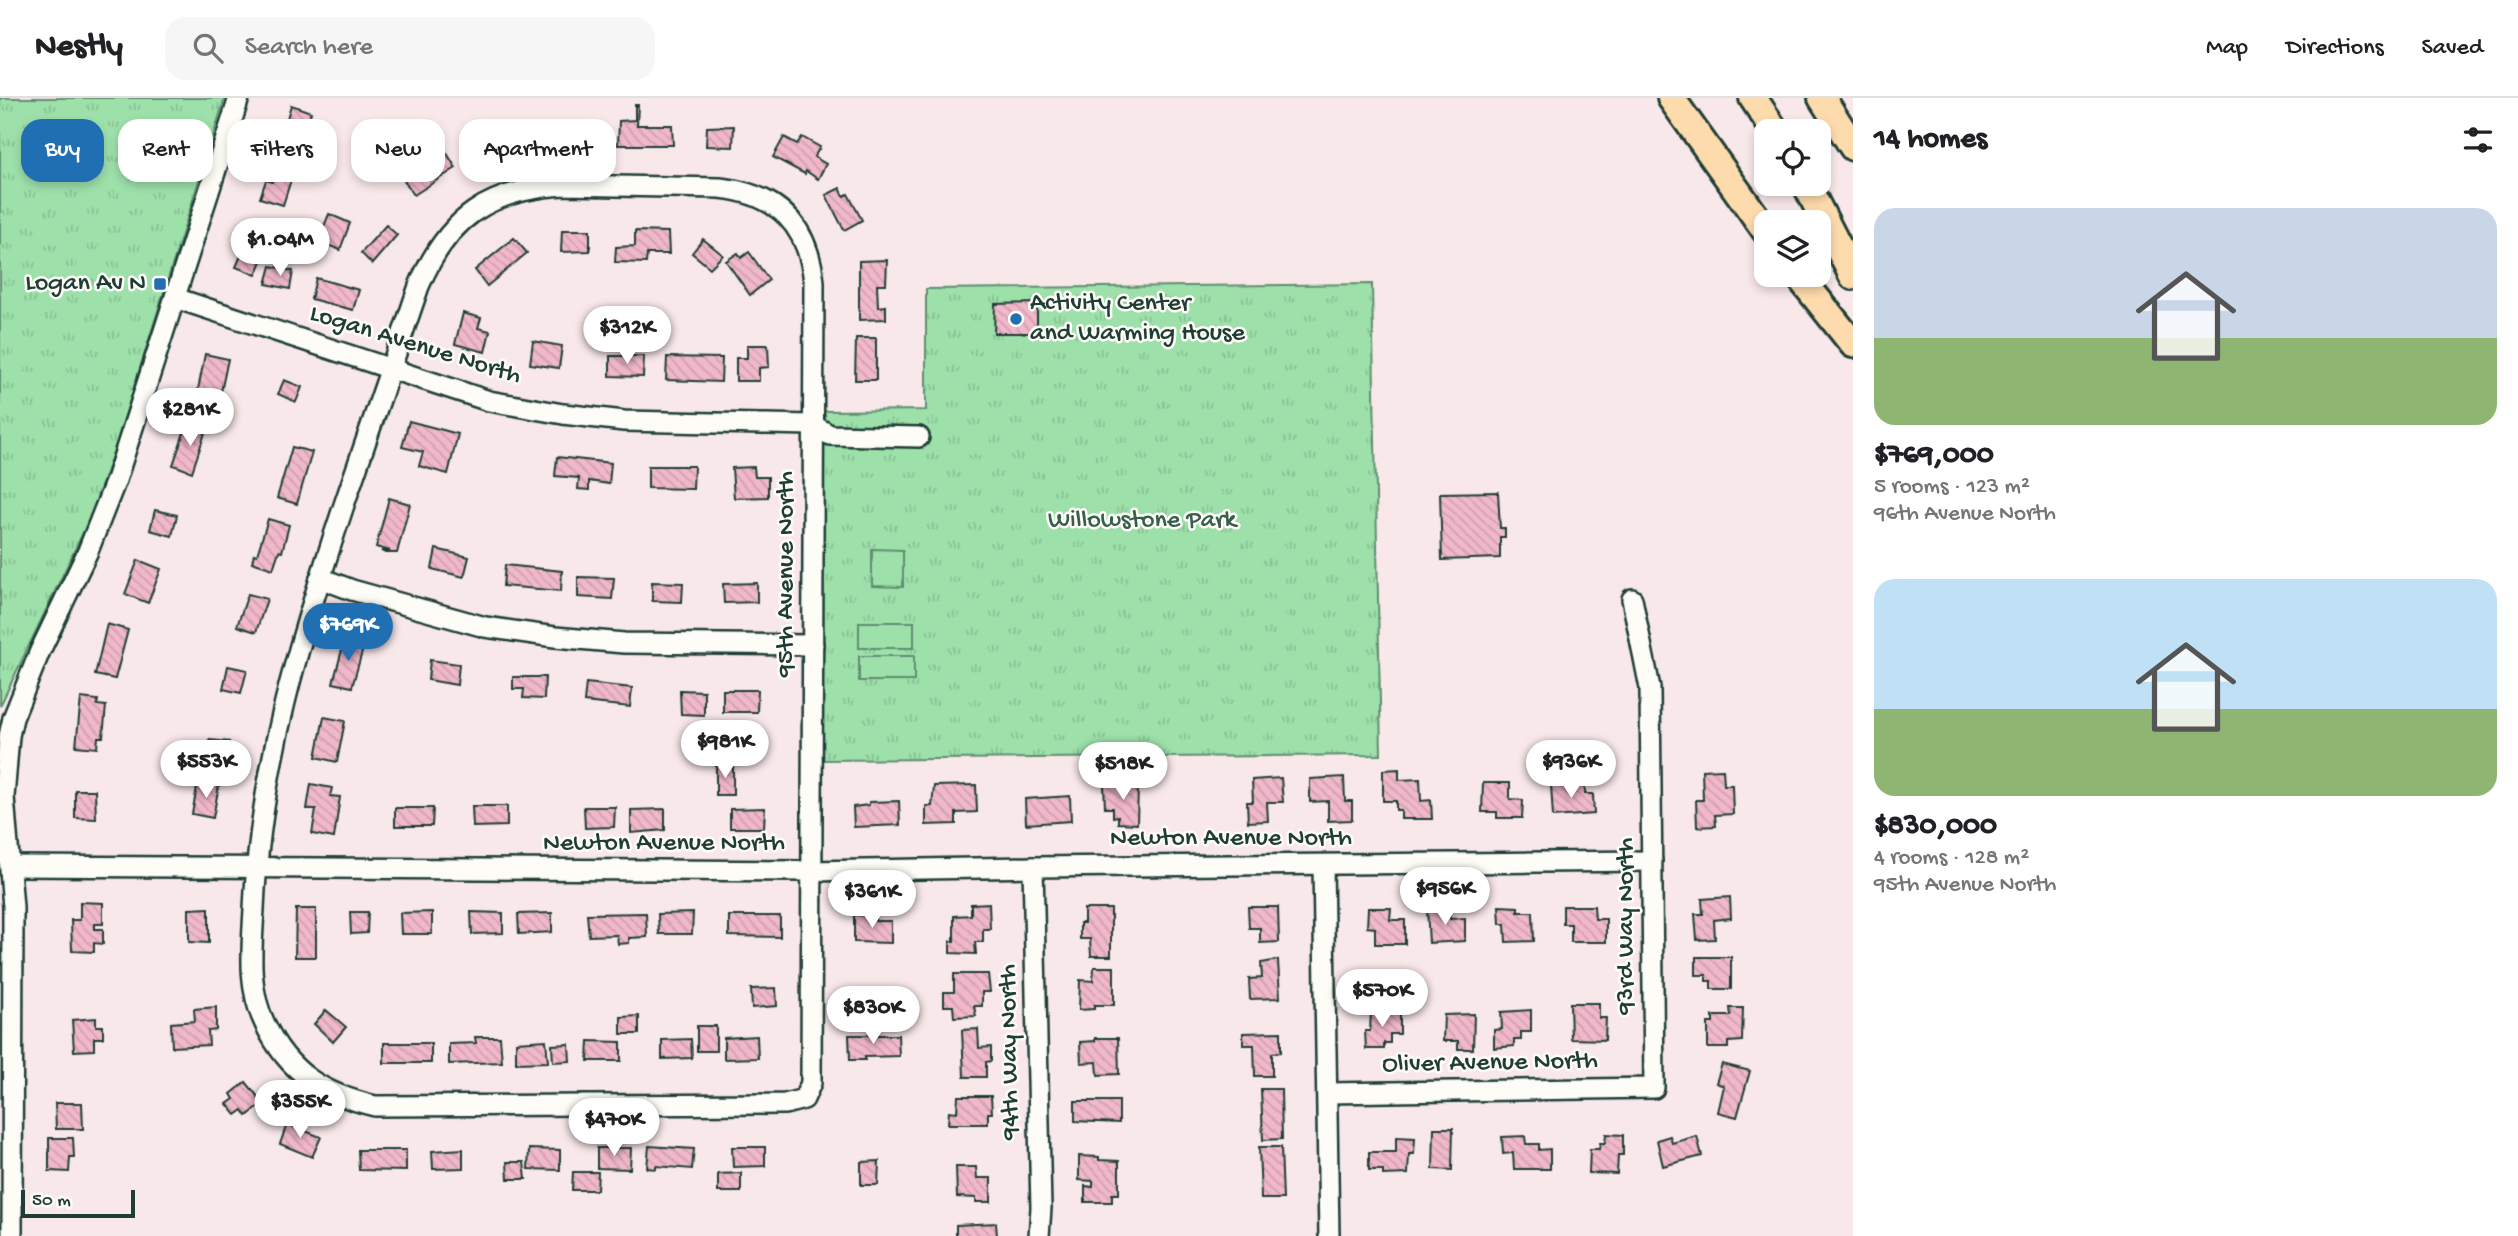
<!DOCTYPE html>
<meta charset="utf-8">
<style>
:root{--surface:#fff;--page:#f6f6f6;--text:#202124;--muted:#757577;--line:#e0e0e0;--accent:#1f6fb2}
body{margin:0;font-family:"Gochi Hand",sans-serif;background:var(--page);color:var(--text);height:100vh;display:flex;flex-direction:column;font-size:26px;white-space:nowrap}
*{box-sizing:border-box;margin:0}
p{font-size:23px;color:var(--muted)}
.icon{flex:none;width:38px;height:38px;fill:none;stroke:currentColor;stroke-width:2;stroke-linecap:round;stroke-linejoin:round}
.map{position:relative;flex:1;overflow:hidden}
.side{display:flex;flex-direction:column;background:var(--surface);width:665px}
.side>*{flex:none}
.banner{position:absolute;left:21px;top:21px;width:665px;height:63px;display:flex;gap:14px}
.buttons{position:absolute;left:1754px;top:21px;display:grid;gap:14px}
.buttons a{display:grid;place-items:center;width:77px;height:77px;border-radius:14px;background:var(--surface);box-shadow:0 4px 10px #0003;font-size:35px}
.scale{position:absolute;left:21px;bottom:18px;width:114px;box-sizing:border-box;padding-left:7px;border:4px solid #1f3d34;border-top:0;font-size:19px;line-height:24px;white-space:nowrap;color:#1f3d34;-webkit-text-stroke:5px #fdfcf7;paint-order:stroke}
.price{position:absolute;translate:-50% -60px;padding:0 16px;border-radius:24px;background:#fff;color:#222;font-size:23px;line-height:46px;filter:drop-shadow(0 2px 4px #0008)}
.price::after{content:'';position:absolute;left:50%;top:42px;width:21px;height:16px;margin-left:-10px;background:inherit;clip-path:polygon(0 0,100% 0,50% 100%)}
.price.active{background:var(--accent);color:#fff}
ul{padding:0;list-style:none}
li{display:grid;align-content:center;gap:14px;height:371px;padding:0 21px}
li span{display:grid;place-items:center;height:217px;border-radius:21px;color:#555}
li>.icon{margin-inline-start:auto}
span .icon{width:126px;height:126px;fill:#fffc;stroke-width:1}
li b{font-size:30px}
h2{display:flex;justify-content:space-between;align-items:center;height:84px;padding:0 21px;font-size:30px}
.pill{padding:0 24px;border-radius:21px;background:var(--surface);box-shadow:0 4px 10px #0003;font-size:24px;line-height:63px}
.pill.active{background:var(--accent);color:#fff}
header{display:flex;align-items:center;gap:42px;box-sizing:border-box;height:98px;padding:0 35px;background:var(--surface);border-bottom:2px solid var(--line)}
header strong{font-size:33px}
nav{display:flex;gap:38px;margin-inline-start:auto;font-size:24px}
.search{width:490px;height:63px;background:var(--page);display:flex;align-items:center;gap:18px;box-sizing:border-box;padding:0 24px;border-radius:21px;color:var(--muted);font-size:26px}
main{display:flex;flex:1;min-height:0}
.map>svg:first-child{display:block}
.park{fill:url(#park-tufts);stroke:#5e8e6f;stroke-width:2}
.pitch{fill:#9de0aa;stroke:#5e8e6f;stroke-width:2}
.building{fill:url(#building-back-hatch);stroke:#1f3d34;stroke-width:2}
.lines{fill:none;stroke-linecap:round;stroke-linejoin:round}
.minor-casing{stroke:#1f3d34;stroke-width:24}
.highway-casing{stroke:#1f3d34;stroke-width:32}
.minor{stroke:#fdfcf7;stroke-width:19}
.highway{stroke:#fedbac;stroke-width:26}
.poi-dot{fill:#1f6fb2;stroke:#fdfcf7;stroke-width:2.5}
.labels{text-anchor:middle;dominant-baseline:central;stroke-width:5;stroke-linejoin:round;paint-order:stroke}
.poi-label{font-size:26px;fill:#1f3d34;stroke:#fdfcf7;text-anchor:end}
.street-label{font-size:26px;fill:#1f3d34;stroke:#fdfcf7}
.park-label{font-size:26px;fill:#385e4c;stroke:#fdfcf7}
</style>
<header>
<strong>Nestly</strong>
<div class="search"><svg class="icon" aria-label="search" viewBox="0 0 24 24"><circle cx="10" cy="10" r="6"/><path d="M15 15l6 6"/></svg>Search here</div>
<nav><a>Map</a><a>Directions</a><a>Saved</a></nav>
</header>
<main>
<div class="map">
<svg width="1853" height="1138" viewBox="0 0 1853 1138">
<defs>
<pattern id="park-tufts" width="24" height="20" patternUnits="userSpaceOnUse" patternTransform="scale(1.75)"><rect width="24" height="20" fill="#9de0aa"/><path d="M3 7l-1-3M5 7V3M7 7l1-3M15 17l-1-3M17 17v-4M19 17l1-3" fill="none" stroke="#87c193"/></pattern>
<pattern id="building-back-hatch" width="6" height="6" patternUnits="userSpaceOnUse" patternTransform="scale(1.75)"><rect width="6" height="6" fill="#f1b8ca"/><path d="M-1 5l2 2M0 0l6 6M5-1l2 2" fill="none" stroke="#ce9fae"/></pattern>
</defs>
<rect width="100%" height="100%" fill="#f9e8ea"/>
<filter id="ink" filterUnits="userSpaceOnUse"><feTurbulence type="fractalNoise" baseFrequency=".0143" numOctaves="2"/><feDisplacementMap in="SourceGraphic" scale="14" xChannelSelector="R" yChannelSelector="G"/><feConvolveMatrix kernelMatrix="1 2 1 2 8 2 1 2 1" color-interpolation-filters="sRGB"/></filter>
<g filter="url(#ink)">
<!-- park -->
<g class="park">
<polygon points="0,0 225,0 117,343 91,418 0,608"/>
<polygon points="1372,186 1381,657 822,662 824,313 926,312 926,191"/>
</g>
<!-- pitch -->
<g class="pitch">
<polygon points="872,451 903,452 903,489 872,488"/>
<rect x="859" y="524" width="55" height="26"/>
<rect x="859" y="558" width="55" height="25"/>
</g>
<!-- building -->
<g class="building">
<polygon points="291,7 311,14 295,63 276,57"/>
<polygon points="635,7 638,7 637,27 672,27 673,47 618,47 619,23 635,22"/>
<polygon points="577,25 578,44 532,44 531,28 554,29 554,26"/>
<polygon points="734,28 733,49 706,48 707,29"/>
<polygon points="496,34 501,53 469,61 464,43"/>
<polygon points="435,36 456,70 414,97 401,78 427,61 419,47"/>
<polygon points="784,39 797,46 802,39 820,49 814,59 826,66 818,81 806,73 805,76 773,59"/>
<polygon points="277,67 294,72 283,107 260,100 266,82 272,84"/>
<polygon points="840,90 844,98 848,96 862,122 844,132 826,97"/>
<polygon points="329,116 350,125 340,152 318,143"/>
<polygon points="386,127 397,137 372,166 361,155"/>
<polygon points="562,132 590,132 590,153 561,154"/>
<polygon points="635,133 668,134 669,156 647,156 646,165 615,164 616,149 635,148"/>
<polygon points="249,139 269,147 256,177 236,169"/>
<polygon points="514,140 527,155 487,188 475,172"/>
<polygon points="703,141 723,157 710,170 692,155"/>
<polygon points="749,154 769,182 750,197 726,163 738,155 741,160"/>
<polygon points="887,162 886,186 877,186 878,209 886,208 886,221 859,222 859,163"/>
<polygon points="271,168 293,173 290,191 266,186"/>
<polygon points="316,180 359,192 353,212 311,201"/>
<polygon points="1037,205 1037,235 994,235 995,206"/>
<polygon points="463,215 481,220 478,230 490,233 485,254 455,246"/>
<polygon points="856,240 876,240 876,282 855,282"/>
<polygon points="533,243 562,248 559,270 530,266"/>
<polygon points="747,247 768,247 769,269 759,270 759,283 736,283 736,260 747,260"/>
<polygon points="205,256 228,261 218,308 196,302"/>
<polygon points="610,258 644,258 643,279 610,278"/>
<polygon points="667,259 722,260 721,284 666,282"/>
<polygon points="284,282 302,289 296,304 278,296"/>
<polygon points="409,323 458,336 448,376 419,368 423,354 402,349"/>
<polygon points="187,326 206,332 192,374 173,367"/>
<polygon points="292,349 312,354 297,406 277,400"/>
<polygon points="557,359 611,365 609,386 589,383 589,392 578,391 579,380 555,378"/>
<polygon points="648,368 694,368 693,391 648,390"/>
<polygon points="754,369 755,379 768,379 768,399 734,400 732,370"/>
<polygon points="1498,394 1500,430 1505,430 1505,439 1500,439 1500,460 1442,462 1440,395"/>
<polygon points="389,400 410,406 397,455 386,455 381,453 390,453 376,449"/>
<polygon points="155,412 177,417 172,438 150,432"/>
<polygon points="268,421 289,427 282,454 279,453 273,471 252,464 254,456 257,457"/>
<polygon points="436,451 469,459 464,479 432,471"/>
<polygon points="138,462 161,471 148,505 125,496"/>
<polygon points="505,467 562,473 561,493 503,488"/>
<polygon points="578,479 614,480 612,501 578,499"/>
<polygon points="652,484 683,485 682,504 652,503"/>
<polygon points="757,485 757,504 724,505 723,486"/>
<polygon points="248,496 267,501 256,534 237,528"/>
<polygon points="107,526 128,532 115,581 95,577"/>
<polygon points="345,541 364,547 352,589 333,585"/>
<polygon points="430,562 459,566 457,587 428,582"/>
<polygon points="228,568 247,572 241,595 223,591"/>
<polygon points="513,579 545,579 544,601 523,600 524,591 513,591"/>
<polygon points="586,585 632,590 630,609 584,604"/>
<polygon points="680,592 704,593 704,617 681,616"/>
<polygon points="723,592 758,592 757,614 723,614"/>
<polygon points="81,600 98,602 97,607 106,608 103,639 98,639 97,650 76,648"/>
<polygon points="324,619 345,623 337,664 316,659"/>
<polygon points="209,642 229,644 224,671 205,669"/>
<polygon points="733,667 733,697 716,697 716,668"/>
<polygon points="1399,671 1399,682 1420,681 1421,703 1431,702 1432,721 1401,721 1401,712 1396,712 1396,703 1383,703 1383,672"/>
<polygon points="1723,671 1724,687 1732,687 1733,716 1715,717 1716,728 1697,729 1696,702 1703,702 1702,672"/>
<polygon points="1344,679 1345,703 1352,703 1352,722 1328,723 1328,703 1310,704 1310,681"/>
<polygon points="1281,680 1283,704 1267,704 1268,723 1248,724 1247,704 1253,704 1252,682"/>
<polygon points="198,684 219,687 213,720 192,716"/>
<polygon points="1483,685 1510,685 1510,701 1523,702 1522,720 1497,720 1497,714 1482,714"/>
<polygon points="1585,685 1585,696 1593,696 1594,716 1553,719 1551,687"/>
<polygon points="311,686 332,690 330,698 340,699 334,740 312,736 316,711 307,711"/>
<polygon points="976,687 977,714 956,715 956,726 926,727 926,708 932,708 934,688"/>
<polygon points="1104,687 1138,687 1137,726 1118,725 1118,718 1113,719 1113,710 1105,710"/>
<polygon points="75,692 95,692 96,721 75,720"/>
<polygon points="1070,698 1071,723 1026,726 1025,701"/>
<polygon points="899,703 900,727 854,729 853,709 869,707 869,704"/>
<polygon points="472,708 507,708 507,728 473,729"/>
<polygon points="584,709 615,709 614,729 585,730"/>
<polygon points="395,710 433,710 432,728 395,728"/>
<polygon points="765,710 764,730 730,730 730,711"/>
<polygon points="665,711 665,732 631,735 631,712"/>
<polygon points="1730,799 1731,820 1714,822 1715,841 1697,842 1695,816 1703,816 1702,801"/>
<polygon points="80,804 103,805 103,826 95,826 95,831 103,831 103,846 94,845 94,854 72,853 71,822 80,822"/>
<polygon points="989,805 990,831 983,831 983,844 975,844 976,856 950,855 950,843 954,843 954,818 971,817 971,806"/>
<polygon points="1499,808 1518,809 1518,814 1533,814 1534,843 1506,844 1505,826 1500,826"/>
<polygon points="1563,808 1594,808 1595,821 1606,821 1606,844 1571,844 1571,826 1563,826"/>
<polygon points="1248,809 1278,809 1279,844 1260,845 1260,830 1249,830"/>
<polygon points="209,810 209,845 189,844 189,811"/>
<polygon points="1368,810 1391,810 1390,822 1405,822 1405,846 1375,846 1375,830 1367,829"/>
<polygon points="1449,810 1450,821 1465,820 1465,843 1429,845 1427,811"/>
<polygon points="296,811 316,811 316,859 295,859"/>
<polygon points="1084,811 1111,811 1111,858 1091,858 1090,841 1080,841 1080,825 1084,825"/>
<polygon points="350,814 368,814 367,835 351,836"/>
<polygon points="432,814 432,836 401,836 400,815"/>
<polygon points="471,814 503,815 503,835 472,836"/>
<polygon points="552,815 552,834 519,836 518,816"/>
<polygon points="646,815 647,839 629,840 629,845 618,846 617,837 589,838 587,816"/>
<polygon points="693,815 692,836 659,836 658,816"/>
<polygon points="854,817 875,817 875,823 891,823 891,845 854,844"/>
<polygon points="729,818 780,818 780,839 729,838"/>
<polygon points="1696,859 1731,859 1731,891 1711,891 1711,883 1706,883 1706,877 1696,877"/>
<polygon points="1278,862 1280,900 1250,901 1249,881 1262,880 1261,865"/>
<polygon points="1094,869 1114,869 1114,907 1094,907 1094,911 1079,912 1080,882 1093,883"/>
<polygon points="954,876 988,876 990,894 982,894 982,908 974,908 976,918 954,919 953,908 944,908 944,894 954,894"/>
<polygon points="776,890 777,908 752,910 751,891"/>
<polygon points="1570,905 1599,905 1599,920 1606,920 1605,942 1571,941"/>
<polygon points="216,909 216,932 208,933 209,947 172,949 171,925 195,923 194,911"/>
<polygon points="1730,910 1743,910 1742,943 1728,944 1728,950 1708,950 1708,925 1713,925 1713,918 1731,918"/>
<polygon points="326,912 346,929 333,944 314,926"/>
<polygon points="1531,912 1531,934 1521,934 1521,942 1514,942 1514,948 1494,950 1494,932 1502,931 1501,914"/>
<polygon points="1371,914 1400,914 1400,936 1390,936 1390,945 1384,945 1384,951 1366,951 1365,933 1370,933"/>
<polygon points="1474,916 1473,951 1458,951 1458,943 1443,943 1444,917"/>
<polygon points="639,918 639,936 621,936 621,919"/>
<polygon points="96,920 96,928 103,928 103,940 94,940 94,952 74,953 72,922"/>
<rect x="697" y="928" width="19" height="25"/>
<polygon points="978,931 979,950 991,949 991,963 986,964 986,979 964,979 962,932"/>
<polygon points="1281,934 1281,954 1272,955 1272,978 1255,978 1254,947 1243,947 1243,935"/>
<polygon points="849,937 898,937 899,958 865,959 865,962 850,962"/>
<polygon points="757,938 758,960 724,961 724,940"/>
<polygon points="475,939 500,939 502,964 449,966 449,946 476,945"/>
<polygon points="1095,940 1118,940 1119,976 1098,977 1097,964 1081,965 1080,944 1095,943"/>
<polygon points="691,941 692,960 662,961 662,942"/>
<polygon points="546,942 548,964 516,965 516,944"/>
<polygon points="589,943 621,944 621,963 588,963"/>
<rect x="384" y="945" width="47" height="20"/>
<polygon points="569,946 570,963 553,964 552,947"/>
<polygon points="1722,966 1750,973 1737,1019 1718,1014 1724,988 1716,985"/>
<polygon points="246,984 263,1005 247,1018 243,1012 236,1017 227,1006 234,1001 231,996"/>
<polygon points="1261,991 1281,991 1282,1041 1263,1042"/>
<polygon points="958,998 991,998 992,1015 988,1015 988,1026 948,1026 949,1013 957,1014"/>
<polygon points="1075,1003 1119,1003 1119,1025 1075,1023"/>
<polygon points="55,1005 82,1005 83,1031 56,1031"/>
<polygon points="287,1026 321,1039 312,1059 280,1046"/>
<polygon points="1434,1030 1453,1030 1452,1072 1433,1071"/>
<polygon points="1606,1036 1623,1037 1623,1057 1618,1057 1617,1076 1589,1075 1590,1051 1599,1051 1600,1045 1605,1045"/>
<polygon points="1525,1038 1526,1046 1539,1046 1539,1052 1550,1051 1550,1071 1514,1071 1513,1055 1503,1056 1502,1039"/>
<polygon points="1670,1038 1672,1045 1697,1038 1702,1058 1663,1068 1657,1042"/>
<polygon points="1396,1039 1415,1040 1414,1056 1409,1056 1408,1076 1383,1077 1383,1072 1369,1072 1369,1054 1396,1054"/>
<polygon points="49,1040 73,1040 74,1059 70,1059 69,1074 49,1073"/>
<polygon points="649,1048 694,1051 692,1071 656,1068 656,1071 647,1070"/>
<polygon points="732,1049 765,1049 765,1068 733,1069"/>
<polygon points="1259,1049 1281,1049 1283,1101 1261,1101"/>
<polygon points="597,1050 631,1050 630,1071 597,1070"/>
<polygon points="463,1051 463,1070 433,1071 432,1053"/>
<polygon points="529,1051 560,1052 560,1072 528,1071"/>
<polygon points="358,1052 406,1052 406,1073 359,1072"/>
<polygon points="1079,1058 1099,1059 1099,1062 1119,1063 1119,1096 1112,1096 1112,1104 1085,1104 1085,1088 1093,1089 1093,1083 1079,1082"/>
<polygon points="879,1063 878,1087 861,1087 861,1064"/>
<polygon points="507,1064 524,1064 526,1081 508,1081"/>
<polygon points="956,1069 976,1069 977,1080 991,1080 991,1104 976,1104 976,1100 957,1099"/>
<polygon points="573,1074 598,1074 597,1092 572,1092"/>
<polygon points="741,1075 741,1094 718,1094 718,1076"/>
<polygon points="996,1125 997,1138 956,1138 956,1127"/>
</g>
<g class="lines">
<!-- minor casing -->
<g class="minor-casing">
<g id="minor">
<path d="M564,87L720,90C778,96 808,127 814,184L811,985L804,1001L785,1006L375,1008C324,996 289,976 265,926C247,890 252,850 254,811C260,668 300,539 345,404C370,332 394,260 419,188C448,119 489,92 564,87Z"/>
<polyline points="175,200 489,303 563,316 624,323 813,327 830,337 919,339"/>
<polyline points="320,480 352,492 485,529 555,539 624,545 813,547"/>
<polyline points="1323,767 1329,1138"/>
<polyline points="11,768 810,773 1033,769 1652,763"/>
<polyline points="1033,769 1041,1110 1039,1138"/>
<polyline points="1327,995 1654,990 1650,590 1632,501"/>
<polyline points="12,1138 13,809 4,699 9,638 13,620 40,553 88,453 116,382 239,0"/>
</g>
</g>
<!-- highway casing -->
<g class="highway-casing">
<g id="highway">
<polyline points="1671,0 1766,133"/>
<polyline points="1753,0 1775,33"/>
<polyline points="1822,0 1853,49"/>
<polyline points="1806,86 1853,178"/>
<polyline points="1798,177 1853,246"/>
</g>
</g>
<!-- minor -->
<use href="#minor" class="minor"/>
<!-- highway -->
<use href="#highway" class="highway"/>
</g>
</g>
<!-- markers -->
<g class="poi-dot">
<rect x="153" y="179" width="14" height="14" rx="3.5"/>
<circle cx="1016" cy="221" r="7"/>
</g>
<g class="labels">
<!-- poi labels -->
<g class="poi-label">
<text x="146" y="186">Logan Av N</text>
<text x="1030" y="206" text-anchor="start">Activity Center<tspan x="1030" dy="30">and Warming House</tspan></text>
</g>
<!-- street labels -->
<g class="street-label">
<text transform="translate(415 248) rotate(17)">Logan Avenue North</text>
<text transform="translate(787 476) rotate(-90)">95th Avenue North</text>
<text x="1231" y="741">Newton Avenue North</text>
<text x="664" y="746">Newton Avenue North</text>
<text transform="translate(1627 828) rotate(-90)">93rd Way North</text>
<text transform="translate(1011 954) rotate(-91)">94th Way North</text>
<text transform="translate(1490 966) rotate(-1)">Oliver Avenue North</text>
</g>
<!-- park labels -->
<g class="park-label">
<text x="1142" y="423">Willowstone Park</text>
</g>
</g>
</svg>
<div class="buttons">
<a><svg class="icon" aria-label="locate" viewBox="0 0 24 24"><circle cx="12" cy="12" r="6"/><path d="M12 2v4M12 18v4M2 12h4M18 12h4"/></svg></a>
<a><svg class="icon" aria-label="layers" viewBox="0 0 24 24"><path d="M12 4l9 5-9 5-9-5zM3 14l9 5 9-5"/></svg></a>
</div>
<div class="scale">50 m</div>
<b class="price" style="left:280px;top:180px">$1.04M</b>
<b class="price" style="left:627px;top:268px">$312K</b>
<b class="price" style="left:190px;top:350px">$281K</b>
<b class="price active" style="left:348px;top:565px">$769K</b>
<b class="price" style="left:725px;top:682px">$981K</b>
<b class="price" style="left:206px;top:702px">$553K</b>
<b class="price" style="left:1571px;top:702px">$936K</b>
<b class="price" style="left:1123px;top:704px">$518K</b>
<b class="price" style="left:1445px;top:829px">$956K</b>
<b class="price" style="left:872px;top:832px">$361K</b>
<b class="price" style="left:1382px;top:931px">$570K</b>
<b class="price" style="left:873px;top:948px">$830K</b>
<b class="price" style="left:300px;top:1042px">$355K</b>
<b class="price" style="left:614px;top:1060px">$470K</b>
<div class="banner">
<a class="pill active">Buy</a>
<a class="pill">Rent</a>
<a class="pill">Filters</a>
<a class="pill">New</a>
<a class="pill">Apartment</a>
</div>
</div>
<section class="side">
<h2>14 homes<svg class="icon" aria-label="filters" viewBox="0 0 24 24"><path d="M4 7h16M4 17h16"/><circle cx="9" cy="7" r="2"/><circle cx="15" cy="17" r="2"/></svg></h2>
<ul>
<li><span style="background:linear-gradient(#c9d6e8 60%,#8fb573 0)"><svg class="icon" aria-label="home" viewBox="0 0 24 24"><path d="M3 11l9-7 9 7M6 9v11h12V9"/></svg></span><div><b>$769,000</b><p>5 rooms · 123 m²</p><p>96th Avenue North</p></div></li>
<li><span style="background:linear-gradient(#bfe0f5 60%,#8fb573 0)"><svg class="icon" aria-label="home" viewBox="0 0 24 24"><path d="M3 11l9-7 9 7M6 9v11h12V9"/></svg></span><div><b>$830,000</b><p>4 rooms · 128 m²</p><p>95th Avenue North</p></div></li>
</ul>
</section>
</main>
